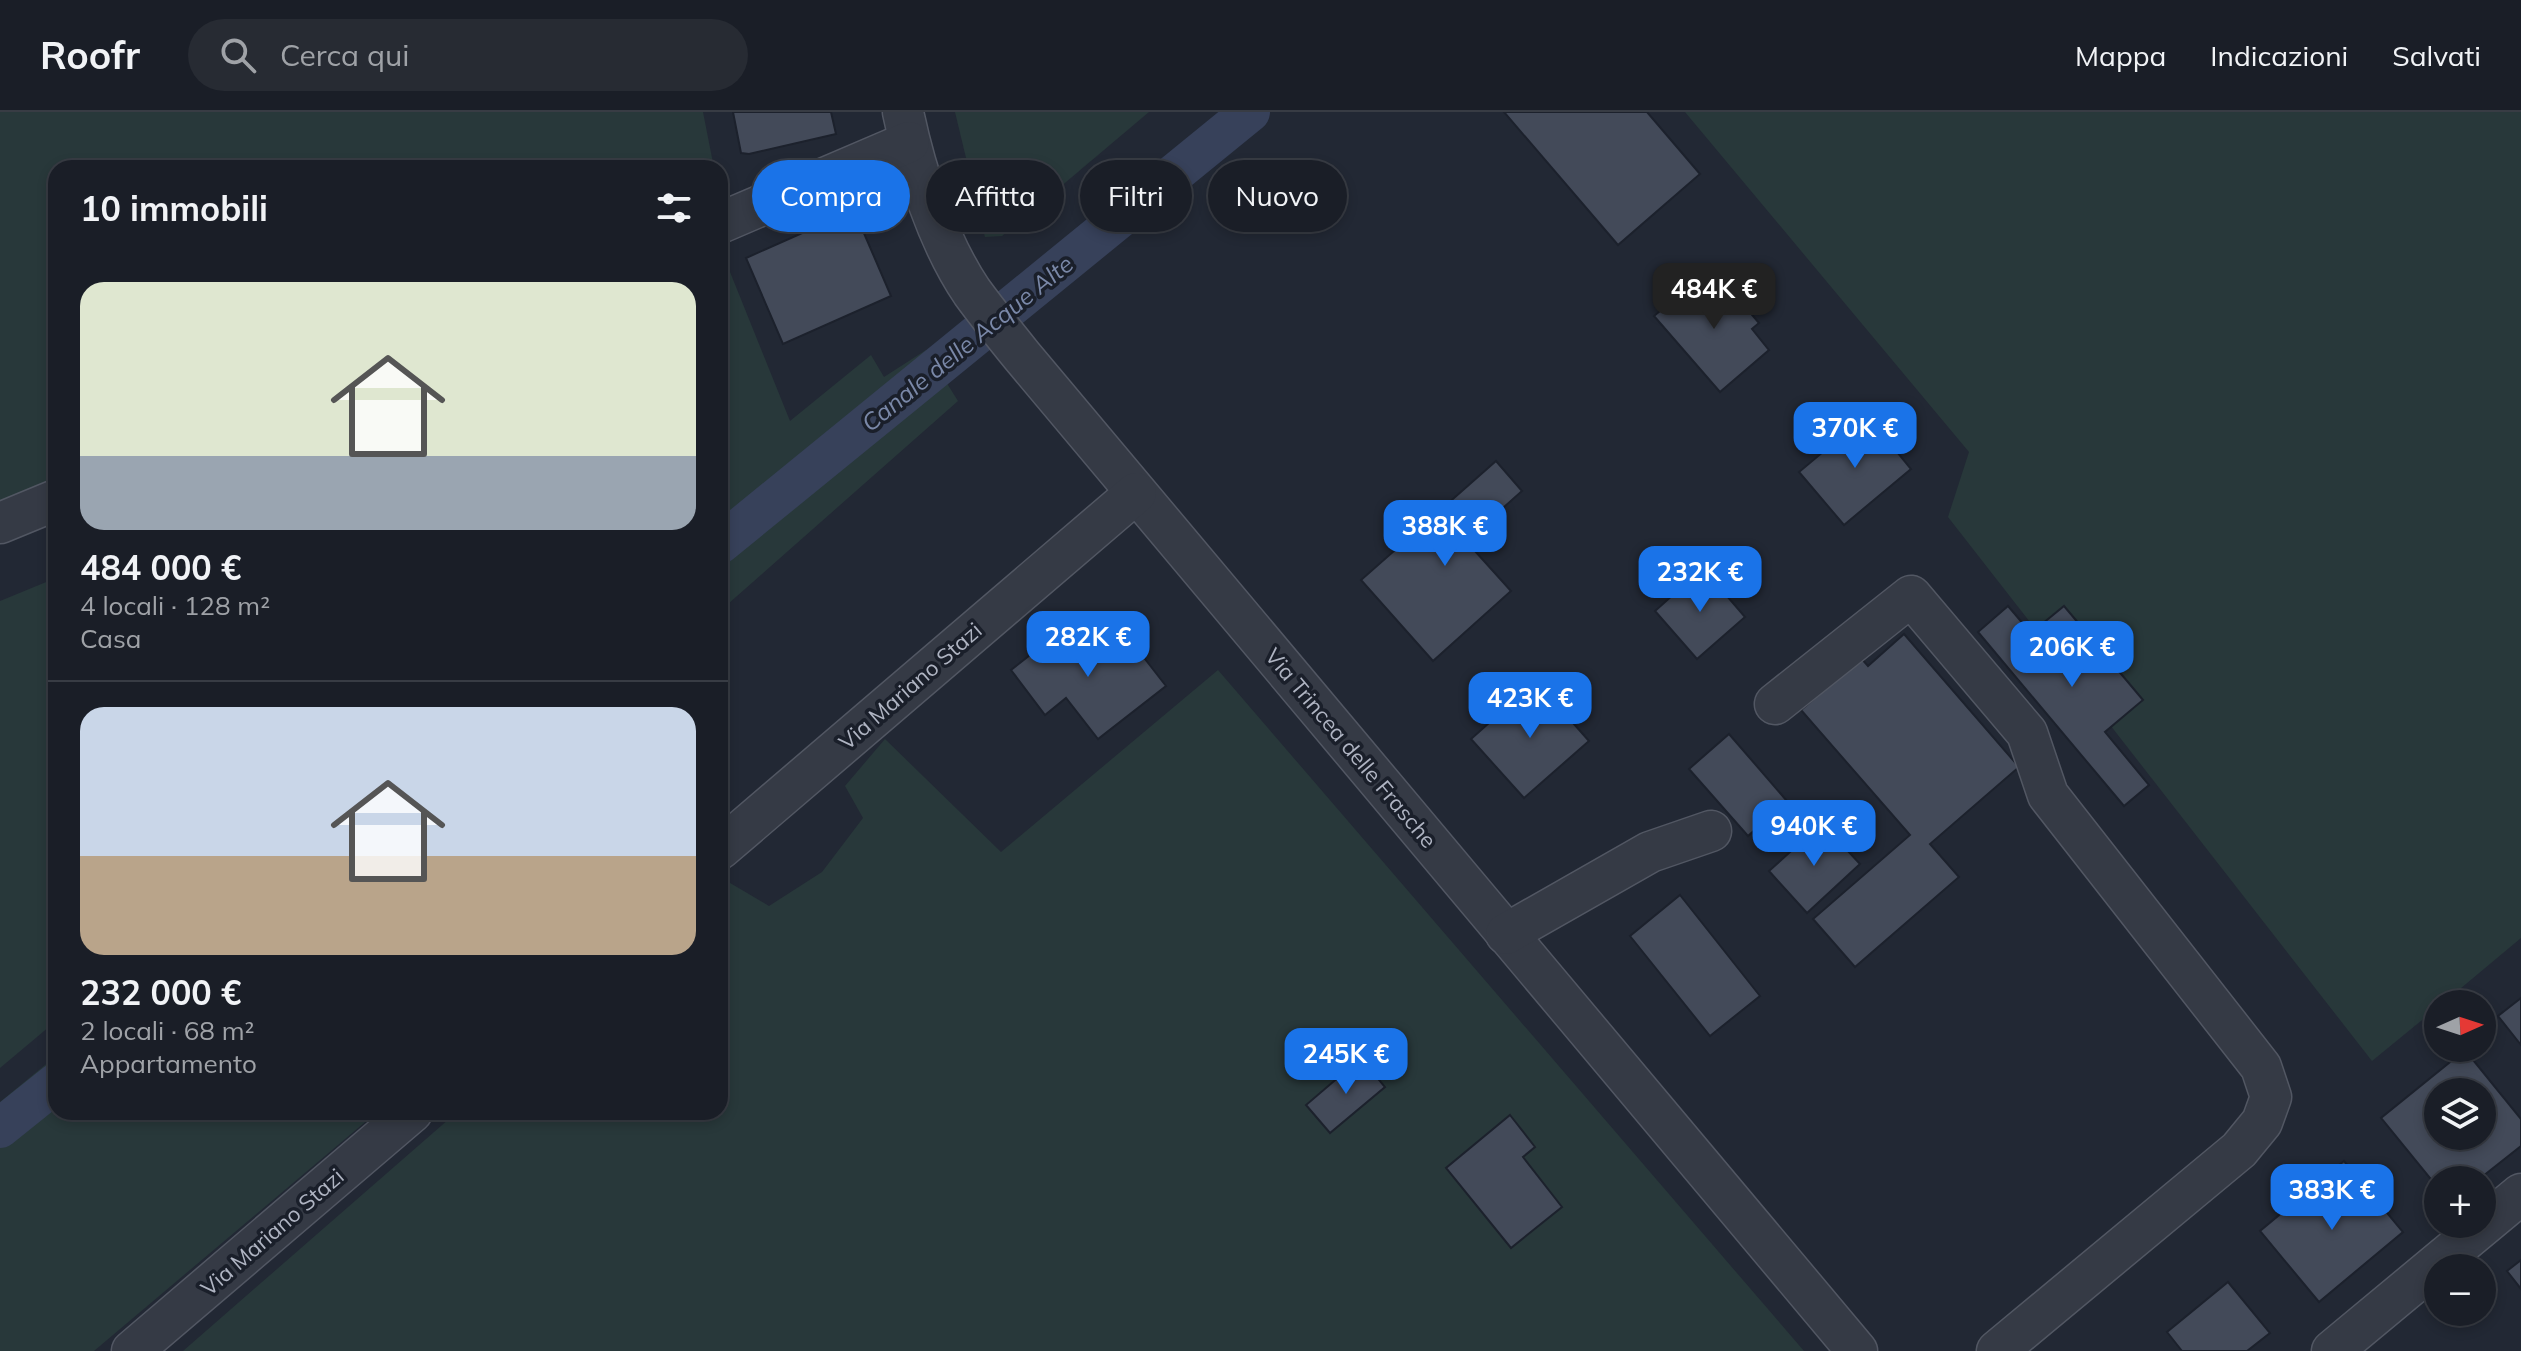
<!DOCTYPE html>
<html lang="it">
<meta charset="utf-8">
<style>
:root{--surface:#1a1e27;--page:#272b33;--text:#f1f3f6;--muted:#9fa2a7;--line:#383c44;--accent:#1a73e8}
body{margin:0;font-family:Mulish,sans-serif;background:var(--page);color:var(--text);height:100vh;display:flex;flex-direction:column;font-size:30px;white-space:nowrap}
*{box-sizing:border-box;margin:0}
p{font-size:26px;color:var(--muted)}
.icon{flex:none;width:44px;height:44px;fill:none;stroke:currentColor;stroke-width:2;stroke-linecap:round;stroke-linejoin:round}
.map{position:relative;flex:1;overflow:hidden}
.drawer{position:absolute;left:48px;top:48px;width:680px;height:960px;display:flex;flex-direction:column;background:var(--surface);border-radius:24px;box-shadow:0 4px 12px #0003,0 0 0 2px var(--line)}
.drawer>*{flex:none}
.guide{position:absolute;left:752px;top:48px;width:760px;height:72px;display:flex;gap:16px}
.needle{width:52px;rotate:87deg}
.tools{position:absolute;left:2424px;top:878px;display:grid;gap:16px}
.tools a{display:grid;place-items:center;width:72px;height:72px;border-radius:50%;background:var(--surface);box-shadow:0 4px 12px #0003,0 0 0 2px var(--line);font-size:40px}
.price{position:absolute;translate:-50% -68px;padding:0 18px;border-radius:16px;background:var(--accent);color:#fff;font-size:26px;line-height:52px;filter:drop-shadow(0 2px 4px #0008)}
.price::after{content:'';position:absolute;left:50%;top:48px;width:24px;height:18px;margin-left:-12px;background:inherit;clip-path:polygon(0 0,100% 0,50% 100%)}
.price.selected{background:#222;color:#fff}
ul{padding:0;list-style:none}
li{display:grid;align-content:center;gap:16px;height:424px;padding:0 32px}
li+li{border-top:2px solid var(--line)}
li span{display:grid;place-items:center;height:248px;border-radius:24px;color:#555}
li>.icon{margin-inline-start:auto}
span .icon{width:144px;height:144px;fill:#fffc;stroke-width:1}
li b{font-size:34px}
h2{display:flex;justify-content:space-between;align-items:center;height:96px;padding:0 32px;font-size:34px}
.tag{padding:0 28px;border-radius:36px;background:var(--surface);box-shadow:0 4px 12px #0003,0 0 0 2px var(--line);font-size:28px;line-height:72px}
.tag.selected{background:var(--accent);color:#fff}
header{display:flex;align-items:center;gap:48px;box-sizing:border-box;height:112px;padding:0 40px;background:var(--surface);border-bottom:2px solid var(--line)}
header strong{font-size:38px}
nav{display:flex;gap:44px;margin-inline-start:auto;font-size:28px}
.search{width:560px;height:72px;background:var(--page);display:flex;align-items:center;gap:20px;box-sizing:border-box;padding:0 28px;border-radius:44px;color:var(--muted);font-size:30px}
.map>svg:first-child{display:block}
.grass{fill:#28383a}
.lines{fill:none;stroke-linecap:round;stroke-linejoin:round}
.canal{stroke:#37415a;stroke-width:40}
.building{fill:#434a59;stroke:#1c212c;stroke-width:2;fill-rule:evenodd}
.minor-casing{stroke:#525763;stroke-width:43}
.minor{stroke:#353a45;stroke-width:40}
.labels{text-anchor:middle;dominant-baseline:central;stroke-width:7;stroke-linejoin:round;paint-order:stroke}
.street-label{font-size:22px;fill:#afb4c2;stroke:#1a1f2a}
.water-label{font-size:24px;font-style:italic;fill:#7a88a8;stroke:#1a1f2a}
</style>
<header>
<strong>Roofr</strong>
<div class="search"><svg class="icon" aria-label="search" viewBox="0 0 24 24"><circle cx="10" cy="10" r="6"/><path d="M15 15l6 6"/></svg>Cerca qui</div>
<nav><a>Mappa</a><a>Indicazioni</a><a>Salvati</a></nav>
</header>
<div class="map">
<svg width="2521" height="1239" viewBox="0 0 2521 1239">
<rect width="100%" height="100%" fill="#222834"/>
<!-- grass -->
<g class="grass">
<polygon points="0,0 703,0 714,56 56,56 56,384 0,404"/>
<polygon points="955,0 1149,0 1002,124 985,125"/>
<polygon points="1685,0 2521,0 2521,826 2442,892 2438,892 2438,895 2372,949 1948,405 1969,340"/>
<polygon points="726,150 790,309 871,243 884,265 926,238 958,289 720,499 720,152"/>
<polygon points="56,466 56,909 0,956 0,489"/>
<polygon points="1218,558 1804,1239 183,1239 457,1000 720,1000 720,772 725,768 769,794 822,760 863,706 845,674 885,627 1001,740"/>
<polygon points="56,944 56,1000 377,1000 94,1239 0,1239 0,990"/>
</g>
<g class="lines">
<!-- canal -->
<g class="canal">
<polyline points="720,432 1250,0"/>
<polyline points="0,1016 56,971"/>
</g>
</g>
<!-- building -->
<g class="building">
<polygon points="733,0 831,0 836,22 749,42 741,41"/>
<polygon points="1504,0 1647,0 1700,62 1618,133"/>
<polygon points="854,98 891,184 783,232 746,146"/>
<polygon points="1705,161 1724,184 1731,178 1759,211 1752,217 1769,238 1720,280 1654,204"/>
<polygon points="1867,303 1911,357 1844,413 1799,360"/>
<polygon points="1496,349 1522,379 1466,429 1511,479 1433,549 1361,468"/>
<polygon points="1703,456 1745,505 1697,547 1655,499"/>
<polygon points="2008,494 2031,521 2064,494 2143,588 2105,620 2149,673 2124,694 1978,520"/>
<polygon points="1076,507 1108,548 1131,529 1166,574 1098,627 1066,586 1045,603 1011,558"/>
<polygon points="1904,522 2019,655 1930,732 1959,765 1855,855 1813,807 1910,723 1801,598 1861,546 1868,554"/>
<polygon points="1536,569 1589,629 1524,686 1471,627"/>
<polygon points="1729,622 1787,689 1748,724 1689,657"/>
<polygon points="1822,711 1860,752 1807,801 1769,759"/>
<polygon points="1680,783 1760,884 1710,924 1630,824"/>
<polygon points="2521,886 2521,933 2498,904"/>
<path d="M2465,938L2521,1007V1034L2478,1068H2438V1076L2381,1006ZM2438,980H2482V1024H2438Z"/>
<polygon points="1361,946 1385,975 1330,1021 1306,993"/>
<polygon points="1510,1003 1535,1035 1523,1045 1562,1095 1511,1136 1446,1056"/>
<polygon points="2344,1049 2403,1120 2319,1190 2260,1119"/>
<polygon points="2521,1148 2521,1177 2507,1159"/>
<polygon points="2228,1170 2270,1221 2247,1239 2182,1239 2167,1220"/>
</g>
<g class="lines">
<!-- minor casing -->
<g class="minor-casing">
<g id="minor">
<path d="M903,0C915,58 938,130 972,180C988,202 1005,223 1022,244L1857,1239"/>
<polyline points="720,111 909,30"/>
<polyline points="0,411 56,388"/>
<polyline points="1775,592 1911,484 2027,621 2048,683 2261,955 2271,985 2262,1010 2239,1038 1997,1239"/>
<polyline points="720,737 1136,381"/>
<polyline points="1506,822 1650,740 1711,719"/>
<polyline points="132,1239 412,1000"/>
<polyline points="2332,1239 2521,1082"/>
</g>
</g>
<!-- minor -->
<use href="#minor" class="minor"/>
</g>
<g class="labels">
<!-- street labels -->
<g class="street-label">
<text transform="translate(910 574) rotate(-41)">Via Mariano Stazi</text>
<text transform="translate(1351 636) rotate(50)">Via Trincea delle Frasche</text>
<text transform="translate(272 1120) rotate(-41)">Via Mariano Stazi</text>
</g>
<!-- water labels -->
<g class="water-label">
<text transform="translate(967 231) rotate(-39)">Canale delle Acque Alte</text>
</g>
</g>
</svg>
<div class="tools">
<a><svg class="needle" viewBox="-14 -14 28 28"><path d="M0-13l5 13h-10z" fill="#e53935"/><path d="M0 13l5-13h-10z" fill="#9fa2a7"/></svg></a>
<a><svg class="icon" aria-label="layers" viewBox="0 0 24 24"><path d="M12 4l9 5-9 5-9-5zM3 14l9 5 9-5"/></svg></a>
<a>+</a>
<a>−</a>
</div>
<b class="price selected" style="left:1714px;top:219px">484K €</b>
<b class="price" style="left:1855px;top:358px">370K €</b>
<b class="price" style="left:1445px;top:456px">388K €</b>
<b class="price" style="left:1700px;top:502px">232K €</b>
<b class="price" style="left:1088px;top:567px">282K €</b>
<b class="price" style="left:2072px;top:577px">206K €</b>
<b class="price" style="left:1530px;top:628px">423K €</b>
<b class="price" style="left:1814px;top:756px">940K €</b>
<b class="price" style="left:1346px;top:984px">245K €</b>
<b class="price" style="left:2332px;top:1120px">383K €</b>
<div class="guide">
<a class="tag selected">Compra</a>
<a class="tag">Affitta</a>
<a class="tag">Filtri</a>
<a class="tag">Nuovo</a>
</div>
<section class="drawer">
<h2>10 immobili<svg class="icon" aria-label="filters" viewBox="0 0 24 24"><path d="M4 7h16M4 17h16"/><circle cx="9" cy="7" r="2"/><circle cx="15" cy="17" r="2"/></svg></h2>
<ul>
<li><span style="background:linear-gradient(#dfe7d0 70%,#9aa5b1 0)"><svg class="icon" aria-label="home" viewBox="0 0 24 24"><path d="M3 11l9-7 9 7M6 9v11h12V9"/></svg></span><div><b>484 000 €</b><p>4 locali · 128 m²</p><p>Casa</p></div></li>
<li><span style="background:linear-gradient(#c9d6e8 60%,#b9a48a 0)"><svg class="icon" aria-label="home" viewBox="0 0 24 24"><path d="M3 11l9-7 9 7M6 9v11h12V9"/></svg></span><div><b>232 000 €</b><p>2 locali · 68 m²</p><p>Appartamento</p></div></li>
</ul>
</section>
</div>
